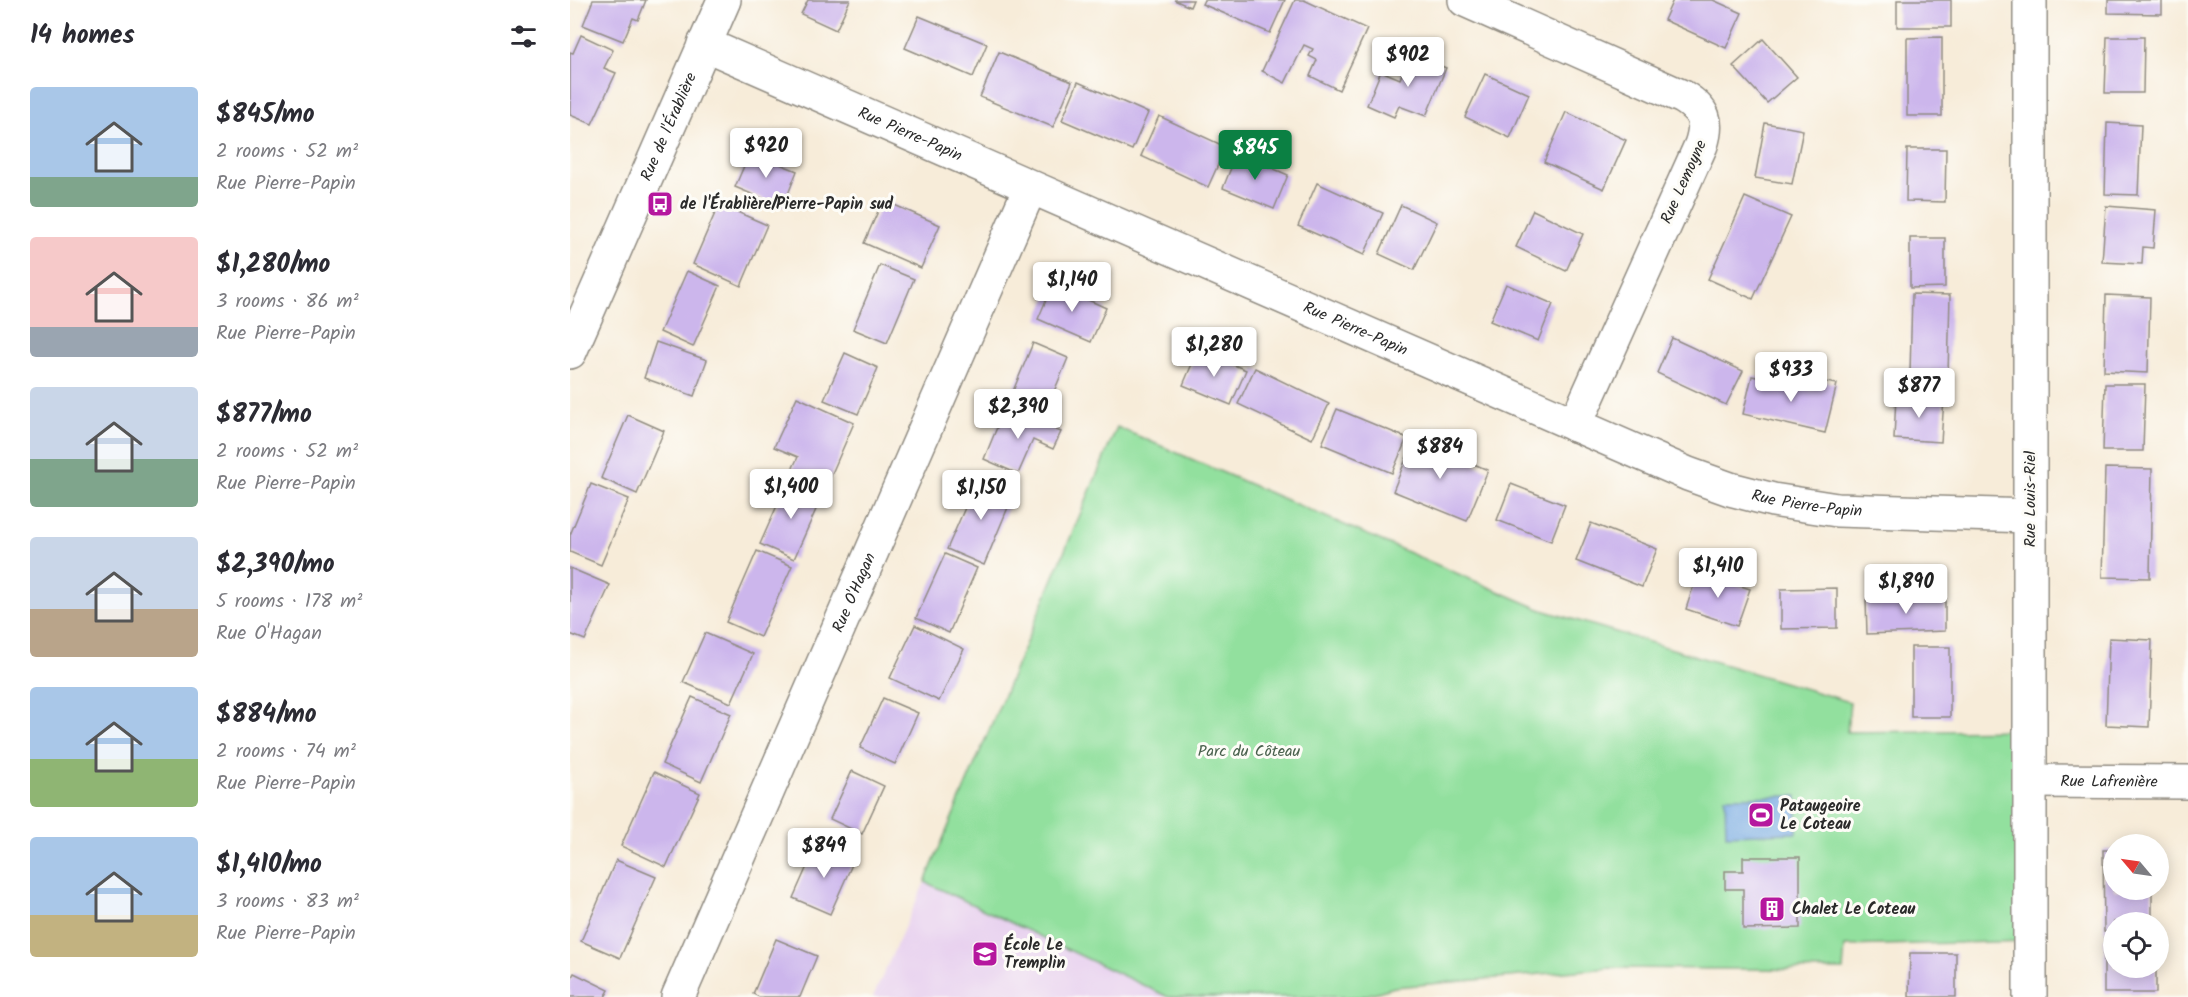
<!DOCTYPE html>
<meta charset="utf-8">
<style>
:root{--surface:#fff;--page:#f7f7f7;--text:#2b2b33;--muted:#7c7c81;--accent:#0b8043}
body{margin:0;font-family:Kalam,sans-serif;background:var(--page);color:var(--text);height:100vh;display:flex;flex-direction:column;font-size:22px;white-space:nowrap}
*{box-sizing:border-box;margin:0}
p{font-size:20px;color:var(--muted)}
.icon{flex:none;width:33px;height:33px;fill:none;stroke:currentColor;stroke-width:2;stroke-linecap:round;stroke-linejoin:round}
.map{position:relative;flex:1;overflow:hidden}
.drawer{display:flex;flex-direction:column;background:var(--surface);width:570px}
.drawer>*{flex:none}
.needle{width:39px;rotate:299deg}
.tools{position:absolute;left:1533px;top:834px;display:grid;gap:12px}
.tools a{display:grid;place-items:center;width:66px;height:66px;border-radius:50%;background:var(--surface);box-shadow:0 3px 15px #0003;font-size:30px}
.price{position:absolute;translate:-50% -51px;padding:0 14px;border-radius:6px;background:#fff;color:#222;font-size:20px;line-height:39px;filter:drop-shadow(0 2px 3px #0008)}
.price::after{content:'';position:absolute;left:50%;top:36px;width:18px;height:14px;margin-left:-9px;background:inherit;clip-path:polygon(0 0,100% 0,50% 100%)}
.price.on{background:var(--accent);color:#fff}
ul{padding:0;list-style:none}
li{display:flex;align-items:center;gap:18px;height:150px;padding:0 30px}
li span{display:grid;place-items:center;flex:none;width:168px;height:120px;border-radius:6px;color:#555}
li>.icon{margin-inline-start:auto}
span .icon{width:72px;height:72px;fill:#fffc;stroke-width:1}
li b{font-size:26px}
h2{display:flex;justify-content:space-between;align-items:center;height:72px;padding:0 30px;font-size:26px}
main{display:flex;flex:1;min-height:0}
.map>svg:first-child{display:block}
.built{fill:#e8d2ef}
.green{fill:#92e09e;stroke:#5e8664;stroke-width:1.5}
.water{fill:#75a9e2;stroke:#506a86;stroke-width:1.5}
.building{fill:#ccb6ec}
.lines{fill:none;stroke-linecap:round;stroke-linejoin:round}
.minor-casing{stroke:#918c82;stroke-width:36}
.minor{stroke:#fff;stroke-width:33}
.labels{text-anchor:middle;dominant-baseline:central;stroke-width:6;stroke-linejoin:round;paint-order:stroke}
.street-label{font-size:16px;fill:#2b2b2b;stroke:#fdfcf7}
.poi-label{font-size:16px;font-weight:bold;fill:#2b2b2b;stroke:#fdfcf7;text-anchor:start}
.park-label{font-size:16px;fill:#4a614e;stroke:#fdfcf7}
</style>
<main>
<section class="drawer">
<h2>14 homes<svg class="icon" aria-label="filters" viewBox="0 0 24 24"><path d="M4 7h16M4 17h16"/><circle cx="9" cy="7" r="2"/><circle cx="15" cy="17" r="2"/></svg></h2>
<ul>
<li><span style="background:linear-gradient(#a9c7e8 75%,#7fa58c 0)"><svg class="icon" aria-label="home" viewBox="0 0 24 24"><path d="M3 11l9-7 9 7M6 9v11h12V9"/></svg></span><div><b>$845/mo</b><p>2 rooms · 52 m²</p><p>Rue Pierre-Papin</p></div></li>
<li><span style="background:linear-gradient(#f6c9c9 75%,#9aa5b1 0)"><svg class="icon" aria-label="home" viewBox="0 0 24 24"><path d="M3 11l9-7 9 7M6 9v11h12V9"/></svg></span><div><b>$1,280/mo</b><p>3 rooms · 86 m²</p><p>Rue Pierre-Papin</p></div></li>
<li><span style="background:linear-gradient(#c9d6e8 60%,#7fa58c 0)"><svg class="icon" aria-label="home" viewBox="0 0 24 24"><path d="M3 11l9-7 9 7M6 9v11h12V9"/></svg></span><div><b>$877/mo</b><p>2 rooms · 52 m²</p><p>Rue Pierre-Papin</p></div></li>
<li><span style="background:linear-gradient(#c9d6e8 60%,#b9a48a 0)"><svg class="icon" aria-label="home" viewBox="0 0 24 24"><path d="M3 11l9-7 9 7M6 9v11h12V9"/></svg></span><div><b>$2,390/mo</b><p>5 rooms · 178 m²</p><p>Rue O'Hagan</p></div></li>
<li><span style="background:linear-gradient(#a9c7e8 60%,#8fb573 0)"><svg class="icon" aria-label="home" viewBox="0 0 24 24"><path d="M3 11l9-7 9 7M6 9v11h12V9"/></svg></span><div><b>$884/mo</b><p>2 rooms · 74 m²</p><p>Rue Pierre-Papin</p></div></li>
<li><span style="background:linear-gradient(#a9c7e8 65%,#c2b280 0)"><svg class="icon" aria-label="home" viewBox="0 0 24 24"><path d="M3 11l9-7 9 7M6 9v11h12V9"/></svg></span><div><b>$1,410/mo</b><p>3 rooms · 83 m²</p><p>Rue Pierre-Papin</p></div></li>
</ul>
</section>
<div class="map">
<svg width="1618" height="997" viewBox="0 0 1618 997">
<rect width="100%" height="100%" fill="#fdfcf7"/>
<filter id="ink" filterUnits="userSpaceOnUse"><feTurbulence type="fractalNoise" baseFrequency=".0167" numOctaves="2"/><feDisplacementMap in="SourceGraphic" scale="12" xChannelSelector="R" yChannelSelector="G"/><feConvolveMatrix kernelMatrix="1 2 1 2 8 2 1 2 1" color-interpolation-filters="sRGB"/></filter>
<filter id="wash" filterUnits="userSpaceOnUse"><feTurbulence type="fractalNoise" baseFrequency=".008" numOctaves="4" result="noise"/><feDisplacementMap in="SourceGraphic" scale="24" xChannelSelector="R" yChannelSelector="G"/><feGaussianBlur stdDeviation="1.35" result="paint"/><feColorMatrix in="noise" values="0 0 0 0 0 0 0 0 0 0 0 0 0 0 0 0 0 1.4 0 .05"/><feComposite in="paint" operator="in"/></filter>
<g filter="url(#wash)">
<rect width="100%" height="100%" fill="#f7ecd9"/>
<!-- built -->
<polygon class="built" points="355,882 598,997 303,997"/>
<!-- green -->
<polygon class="green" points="547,427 972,610 1280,702 1277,732 1460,730 1460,941 1275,946 1273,970 1040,968 825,987 790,997 598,997 355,882"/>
<!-- water -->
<polygon class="water" points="1227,796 1227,833 1156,835 1155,797"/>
<g id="blocks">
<!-- building -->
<g class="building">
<polygon points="23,0 76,0 68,20 63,18 53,41 13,25"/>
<polygon points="238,0 280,0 266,30 231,14"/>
<polygon points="604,0 623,0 620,7"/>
<polygon points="634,0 715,0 700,33 632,4"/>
<polygon points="725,0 734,0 797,29 769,90 740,76 747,60 739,56 743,49 734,45 715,83 692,71"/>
<polygon points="1103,0 1143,0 1172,13 1156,48 1094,20"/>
<rect x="1327" y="0" width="54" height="27"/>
<polygon points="1538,0 1592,0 1592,14 1538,13"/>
<polygon points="349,16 417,44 403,77 335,48"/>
<polygon points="11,35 43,50 34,68 46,73 22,124 0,115 0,52 3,53"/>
<polygon points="1372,37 1372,116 1337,116 1337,38"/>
<polygon points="1537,37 1574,37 1573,93 1535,93"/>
<polygon points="1193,39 1227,77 1197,103 1163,66"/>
<polygon points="429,52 502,82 483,127 410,97"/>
<polygon points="840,53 876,68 856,116 829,106 824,117 797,105 811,71 830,79"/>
<polygon points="915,74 959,94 940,138 895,117"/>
<polygon points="508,82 578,113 562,150 492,120"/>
<polygon points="996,112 1056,140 1034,189 974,162"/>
<polygon points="589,116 656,147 638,187 571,156"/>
<polygon points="1195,123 1233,130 1222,184 1185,178"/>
<polygon points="1537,123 1571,125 1568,195 1535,194"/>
<polygon points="1337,149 1376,149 1375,202 1336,201"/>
<polygon points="180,152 227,171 213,207 165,187"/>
<polygon points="667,153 718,175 704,209 653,188"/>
<polygon points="747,183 813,213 794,255 728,226"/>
<polygon points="1175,197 1221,217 1183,299 1138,279"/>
<polygon points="313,200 370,225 351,268 294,243"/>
<polygon points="149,204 197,225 171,286 123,264"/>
<polygon points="831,205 867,222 844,270 809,254"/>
<polygon points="1536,206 1586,210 1583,248 1573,247 1572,264 1532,262"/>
<polygon points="963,210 1013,234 996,271 946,247"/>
<polygon points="1340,238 1375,238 1375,287 1340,288"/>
<polygon points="310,265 344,279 317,343 283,329"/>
<polygon points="117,271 150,286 123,347 90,332"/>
<polygon points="483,284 536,308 521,342 468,319"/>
<polygon points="936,284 983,304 968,341 920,321"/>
<polygon points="1342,294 1380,295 1378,375 1340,374"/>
<polygon points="1536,295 1580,297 1578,373 1534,371"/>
<polygon points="1102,338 1173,371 1156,405 1087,373"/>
<polygon points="86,342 137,360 124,396 74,378"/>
<polygon points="463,343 498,358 478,406 443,391"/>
<polygon points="628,350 676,370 661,405 613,385"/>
<polygon points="275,353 308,368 288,414 254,400"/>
<polygon points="685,368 759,404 742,439 668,404"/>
<polygon points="1182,376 1243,390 1246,380 1267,384 1255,433 1173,414"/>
<polygon points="1535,384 1575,384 1573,451 1533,451"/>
<polygon points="1326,396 1374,399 1371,442 1324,439"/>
<polygon points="227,397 284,423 253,494 218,478 228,457 204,447"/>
<polygon points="435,408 491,432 483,449 463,440 448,474 414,459"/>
<polygon points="767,409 837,438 822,473 752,444"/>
<polygon points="58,415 94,431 67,494 31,478"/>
<polygon points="844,439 918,470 897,521 823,491"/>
<polygon points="1535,468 1582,469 1580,578 1532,577"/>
<polygon points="408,478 444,493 414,565 377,549"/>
<polygon points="218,481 252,496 224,559 190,544"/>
<polygon points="21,484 59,499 31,565 0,552 0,535"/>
<polygon points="941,484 995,505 981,541 927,520"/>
<polygon points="1021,523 1087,549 1072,587 1006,561"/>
<polygon points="187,551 222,566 190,637 156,622"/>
<polygon points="375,554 407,568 379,633 346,618"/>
<polygon points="0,568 40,585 15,640 0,634"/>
<polygon points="1128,572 1180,589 1167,626 1116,609"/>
<polygon points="1267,588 1267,628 1211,629 1211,589"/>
<polygon points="1375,597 1375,631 1297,634 1296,600"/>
<polygon points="345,625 394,649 369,701 320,678"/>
<polygon points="135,633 183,654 161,703 113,682"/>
<polygon points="1539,638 1582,640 1579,727 1536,725"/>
<rect x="1341" y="647" width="39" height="70"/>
<polygon points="122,697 161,714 131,782 92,764"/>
<polygon points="313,698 348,713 325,764 290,748"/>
<polygon points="282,771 314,786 292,834 260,819"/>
<polygon points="84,772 130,793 96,867 51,846"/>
<polygon points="247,844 284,860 260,914 223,898"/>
<polygon points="1533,850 1544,850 1544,890 1582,890 1582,922 1544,922 1544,932 1534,932"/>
<polygon points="1173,857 1230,857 1230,928 1173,929 1173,889 1155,889 1155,871 1173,871"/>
<polygon points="46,860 86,877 50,958 11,941"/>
<polygon points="1534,938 1544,938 1544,968 1586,968 1586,993 1534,993"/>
<polygon points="206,939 247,956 230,997 189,997 183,994"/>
<polygon points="1340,953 1386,953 1386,997 1339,997"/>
<polygon points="4,973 39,990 35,997 0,997 0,981"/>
</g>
</g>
</g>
<g filter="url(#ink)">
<use href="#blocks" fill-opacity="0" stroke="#918c82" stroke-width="1.5"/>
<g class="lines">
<!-- minor casing -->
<g class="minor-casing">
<g id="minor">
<path d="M895,0L1113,97C1134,110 1139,121 1131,145L1005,425"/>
<polyline points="1460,0 1460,997"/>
<path id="s1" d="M134,44L1118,474L1160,489L1203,500L1267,510L1460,516"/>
<path id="s2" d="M0,352L154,0"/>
<path id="s3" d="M1461,781L1618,782"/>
<path id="s4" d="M108,997L460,188"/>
</g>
</g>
<!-- minor -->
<use href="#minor" class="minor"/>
</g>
</g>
<!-- icons -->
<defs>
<g id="bus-square" transform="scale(1.35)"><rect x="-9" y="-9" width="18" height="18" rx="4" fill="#b5179e" stroke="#fdfcf7"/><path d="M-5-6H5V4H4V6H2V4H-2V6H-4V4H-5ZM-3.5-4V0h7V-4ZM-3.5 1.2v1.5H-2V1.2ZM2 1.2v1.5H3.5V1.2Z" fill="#fff"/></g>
<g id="stadium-square" transform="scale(1.35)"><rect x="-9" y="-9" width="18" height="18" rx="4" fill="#b5179e" stroke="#fdfcf7"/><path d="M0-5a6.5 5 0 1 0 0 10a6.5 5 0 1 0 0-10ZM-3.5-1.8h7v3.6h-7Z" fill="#fff"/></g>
<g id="building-square" transform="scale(1.35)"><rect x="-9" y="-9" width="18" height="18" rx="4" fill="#b5179e" stroke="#fdfcf7"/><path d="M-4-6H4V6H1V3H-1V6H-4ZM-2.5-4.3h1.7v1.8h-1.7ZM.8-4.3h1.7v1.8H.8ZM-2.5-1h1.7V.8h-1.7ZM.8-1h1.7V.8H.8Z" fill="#fff"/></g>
<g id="school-square" transform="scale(1.35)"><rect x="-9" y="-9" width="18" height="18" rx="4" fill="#b5179e" stroke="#fdfcf7"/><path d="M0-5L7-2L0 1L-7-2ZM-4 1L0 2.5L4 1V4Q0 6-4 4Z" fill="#fff"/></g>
</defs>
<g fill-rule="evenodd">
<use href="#bus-square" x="90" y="204"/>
<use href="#stadium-square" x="1191" y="815"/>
<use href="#building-square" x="1202" y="909"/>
<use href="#school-square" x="415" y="954"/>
</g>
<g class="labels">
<!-- street labels -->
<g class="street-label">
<text stroke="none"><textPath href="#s2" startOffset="246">Rue de l'Érablière</textPath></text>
<text stroke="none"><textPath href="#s1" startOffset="225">Rue Pierre-Papin</textPath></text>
<text transform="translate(1114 182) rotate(-66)">Rue Lemoyne</text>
<text stroke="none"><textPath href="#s1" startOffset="711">Rue Pierre-Papin</textPath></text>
<text transform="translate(1460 499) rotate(-90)">Rue Louis-Riel</text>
<text stroke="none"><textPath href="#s1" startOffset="1197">Rue Pierre-Papin</textPath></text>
<text stroke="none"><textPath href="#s4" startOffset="441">Rue O'Hagan</textPath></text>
<text stroke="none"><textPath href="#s3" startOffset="78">Rue Lafrenière</textPath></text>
</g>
<!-- poi labels -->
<g class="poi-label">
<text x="110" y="204">de l'Érablière/Pierre-Papin sud</text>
<text x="1210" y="806">Pataugeoire<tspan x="1210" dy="18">Le Coteau</tspan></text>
<text x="1222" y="909">Chalet Le Coteau</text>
<text x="434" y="945">École Le<tspan x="434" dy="18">Tremplin</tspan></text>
</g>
<!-- park labels -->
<g class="park-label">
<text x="679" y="751">Parc du Côteau</text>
</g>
</g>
</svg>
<div class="tools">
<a><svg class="needle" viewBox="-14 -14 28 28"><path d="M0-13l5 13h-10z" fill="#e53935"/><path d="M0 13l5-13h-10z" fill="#7c7c81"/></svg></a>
<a><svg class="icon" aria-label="locate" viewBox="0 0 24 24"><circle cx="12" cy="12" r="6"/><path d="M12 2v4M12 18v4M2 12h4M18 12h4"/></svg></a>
</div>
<b class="price" style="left:838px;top:88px">$902</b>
<b class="price" style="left:196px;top:179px">$920</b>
<b class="price on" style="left:685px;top:181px">$845</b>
<b class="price" style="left:502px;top:313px">$1,140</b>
<b class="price" style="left:644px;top:378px">$1,280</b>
<b class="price" style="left:1221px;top:403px">$933</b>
<b class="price" style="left:1349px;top:419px">$877</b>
<b class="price" style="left:448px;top:440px">$2,390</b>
<b class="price" style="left:870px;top:480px">$884</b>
<b class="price" style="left:221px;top:520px">$1,400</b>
<b class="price" style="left:411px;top:521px">$1,150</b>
<b class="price" style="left:1148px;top:599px">$1,410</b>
<b class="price" style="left:1336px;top:615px">$1,890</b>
<b class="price" style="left:254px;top:879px">$849</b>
</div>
</main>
